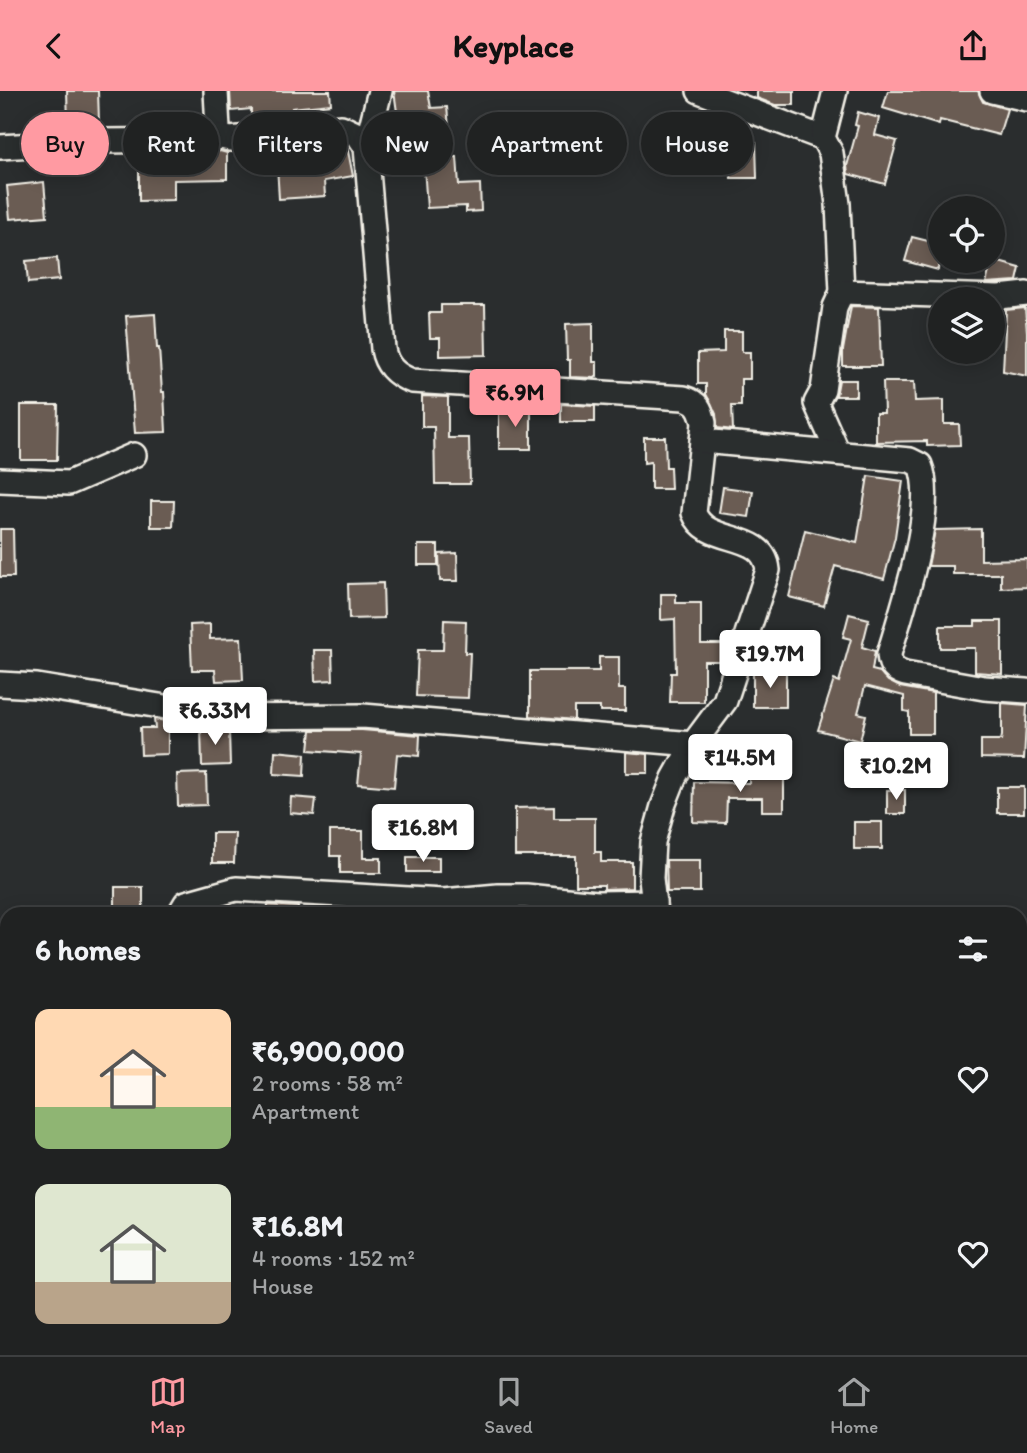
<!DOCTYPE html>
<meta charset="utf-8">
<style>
:root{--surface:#202222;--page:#282a2a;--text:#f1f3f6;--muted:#a2a4a5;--line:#3d3f40;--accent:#ff9aa2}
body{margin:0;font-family:Itim,sans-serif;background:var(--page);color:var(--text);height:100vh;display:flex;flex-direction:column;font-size:26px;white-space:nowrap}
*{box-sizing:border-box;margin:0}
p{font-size:23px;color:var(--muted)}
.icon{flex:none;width:38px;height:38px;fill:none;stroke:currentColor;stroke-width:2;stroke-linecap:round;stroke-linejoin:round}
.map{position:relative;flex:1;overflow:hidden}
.details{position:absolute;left:0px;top:816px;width:1027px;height:450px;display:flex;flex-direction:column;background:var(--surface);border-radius:21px 21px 0 0;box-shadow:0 4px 18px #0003,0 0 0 2px var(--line)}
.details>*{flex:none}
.banner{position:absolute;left:21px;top:21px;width:985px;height:63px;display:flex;gap:14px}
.tools{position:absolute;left:928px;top:105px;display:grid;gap:14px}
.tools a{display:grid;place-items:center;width:77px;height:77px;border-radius:50%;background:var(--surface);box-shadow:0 4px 18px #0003,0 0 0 2px var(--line);font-size:35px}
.price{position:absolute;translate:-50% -60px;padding:0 16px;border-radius:7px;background:#fff;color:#222;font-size:23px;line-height:46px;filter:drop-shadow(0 2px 4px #0008)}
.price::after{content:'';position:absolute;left:50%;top:42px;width:21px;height:16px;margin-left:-10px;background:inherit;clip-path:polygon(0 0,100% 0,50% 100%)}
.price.selected{background:var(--accent);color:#111}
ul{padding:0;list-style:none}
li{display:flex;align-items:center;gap:21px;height:175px;padding:0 35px}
li span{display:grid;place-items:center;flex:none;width:196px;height:140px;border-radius:14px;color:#555}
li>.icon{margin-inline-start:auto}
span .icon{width:84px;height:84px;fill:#fffc;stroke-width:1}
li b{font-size:30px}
h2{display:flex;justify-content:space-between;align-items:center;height:84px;padding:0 35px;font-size:30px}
.tag{padding:0 24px;border-radius:32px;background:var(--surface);box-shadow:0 4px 18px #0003,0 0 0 2px var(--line);font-size:24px;line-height:63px}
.tag.selected{background:var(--accent);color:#111}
header{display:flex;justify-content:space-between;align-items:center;height:91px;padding:0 35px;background:var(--accent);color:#111;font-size:32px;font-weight:700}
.dock{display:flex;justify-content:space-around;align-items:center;height:98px;border-top:2px solid var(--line);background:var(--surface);font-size:19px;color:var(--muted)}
.dock a{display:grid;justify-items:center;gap:4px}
.dock .selected{color:var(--accent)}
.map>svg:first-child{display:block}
.building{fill:#6b5b53;stroke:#f4f1e8;stroke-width:2}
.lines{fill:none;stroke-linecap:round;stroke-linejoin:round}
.minor-casing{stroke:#f4f1e8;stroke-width:28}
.minor{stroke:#2a2d2e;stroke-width:23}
</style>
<header><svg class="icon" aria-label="back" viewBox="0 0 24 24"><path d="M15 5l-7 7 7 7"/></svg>Keyplace<svg class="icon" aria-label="share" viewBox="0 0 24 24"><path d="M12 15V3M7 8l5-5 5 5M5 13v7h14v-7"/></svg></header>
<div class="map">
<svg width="1027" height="1264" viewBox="0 0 1027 1264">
<rect width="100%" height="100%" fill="#2a2d2e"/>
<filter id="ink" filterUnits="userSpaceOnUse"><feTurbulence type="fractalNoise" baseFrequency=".0143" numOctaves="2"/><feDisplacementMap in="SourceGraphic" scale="14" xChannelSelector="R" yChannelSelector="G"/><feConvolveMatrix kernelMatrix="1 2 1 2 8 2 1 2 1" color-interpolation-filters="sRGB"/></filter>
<g filter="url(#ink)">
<!-- building -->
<g class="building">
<polygon points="67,0 98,0 99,31 68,32"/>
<polygon points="230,0 330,0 331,13 292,17 292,22 251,24 251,18 231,20"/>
<polygon points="394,0 428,0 431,17 447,16 452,66 457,66 459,94 480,93 481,120 466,121 466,115 427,117 423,62 381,63 386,35 399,35"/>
<polygon points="757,0 794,0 794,14 775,14 757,7"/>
<polygon points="888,0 978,0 983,11 1007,18 999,44 940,29 939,34 883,17"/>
<polygon points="858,21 879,27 875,44 897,50 885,93 848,83 847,75 858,35 855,34"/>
<polygon points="685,30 712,30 713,64 685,64"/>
<polygon points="756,51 757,87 731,87 730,52"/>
<polygon points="321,52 322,57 347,55 353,85 324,90 325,105 279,108 276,57"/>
<polygon points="220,60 227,62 227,88 174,89 174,109 139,110 139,65 193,65 193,63"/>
<polygon points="44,91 47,125 10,128 7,95"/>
<polygon points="912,146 940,153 938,179 905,170"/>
<polygon points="57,167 59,189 28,192 26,170"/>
<polygon points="992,169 1020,177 1017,190 986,192"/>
<polygon points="441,214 485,214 486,264 440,265 440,247 430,247 429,222 441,222"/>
<polygon points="851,215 879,216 881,275 843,275 843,259"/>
<polygon points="1025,217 1027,241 1027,285 1003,280 1006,219"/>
<polygon points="155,223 157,257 159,257 162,301 164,301 166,341 135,342 126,225"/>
<polygon points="593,232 593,271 597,271 597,285 595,287 570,286 570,269 567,269 566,233"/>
<polygon points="724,240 742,240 742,261 750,261 750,288 741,288 741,315 732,315 733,339 717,337 716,323 706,303 706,293 698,293 698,262 724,261"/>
<polygon points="839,289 856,289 856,305 836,305"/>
<polygon points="883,291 914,291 915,310 944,309 944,333 959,333 960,354 927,355 927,350 876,351 876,322 884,322"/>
<polygon points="422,305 448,306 448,347 469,347 470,393 435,393 434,336 422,336"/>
<polygon points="561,313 595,315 595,331 561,331"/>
<polygon points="21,314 58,314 57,369 21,369"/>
<rect x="499" y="317" width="32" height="41"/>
<polygon points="644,346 665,346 666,376 670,376 671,398 651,398 651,371 644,372"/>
<polygon points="868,385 903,390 895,446 884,488 835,475 824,515 789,506 805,439 857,452"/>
<polygon points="723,396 753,400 749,426 719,422"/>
<polygon points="151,410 174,410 173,436 151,436"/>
<polygon points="0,438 13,438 14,486 0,486"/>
<polygon points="981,438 981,469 1027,468 1027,496 1001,497 1001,483 953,483 953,475 928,475 935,439"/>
<rect x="418" y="454" width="20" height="20"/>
<polygon points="457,462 458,490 440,490 439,463"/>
<polygon points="383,492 384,527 349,528 348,493"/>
<polygon points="661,503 676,503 676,512 701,512 701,553 723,553 723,570 704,570 704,611 670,611 671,582 676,582 675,528 661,529"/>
<polygon points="849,523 869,528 862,556 875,560 872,579 880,581 888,590 900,596 933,602 933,643 909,643 909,621 904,620 904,605 865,595 858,622 866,624 860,650 818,639 834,589 839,591 851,548 843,546"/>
<polygon points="444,529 466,530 465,562 470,562 468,607 416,605 418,559 443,559"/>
<polygon points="975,530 1002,530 1002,583 975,581 975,557 940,557 940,535 975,535"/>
<polygon points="210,533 210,548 241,547 243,589 216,590 215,579 192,579 190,534"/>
<polygon points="314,559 332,559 333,589 315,590"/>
<polygon points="599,566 619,566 619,598 625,598 625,620 600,620 600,616 574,616 574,629 530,625 530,580 599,580"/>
<rect x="753" y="581" width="33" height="35"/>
<polygon points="1002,612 1027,614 1024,668 981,667 981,649 1001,649 1002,645"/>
<polygon points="154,628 172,631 172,635 168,635 168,663 141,664 140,637 155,637"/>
<polygon points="201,636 229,640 230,674 202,675"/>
<polygon points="311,639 362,639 420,644 419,665 397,663 394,696 358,693 361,663 309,659"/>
<polygon points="275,660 305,663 304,685 274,683"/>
<polygon points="626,661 648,663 648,682 626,682"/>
<polygon points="899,667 899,693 878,693 878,668"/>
<polygon points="749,674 784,674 784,720 762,720 762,707 727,707 726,732 693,731 694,691 749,692"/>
<polygon points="206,682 207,714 178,715 177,683"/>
<rect x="997" y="696" width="27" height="26"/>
<rect x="887" y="699" width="18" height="24"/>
<polygon points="291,706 316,708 314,724 290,722"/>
<polygon points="554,716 554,727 595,727 595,761 601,761 601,771 632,771 632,797 604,798 604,794 576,794 576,765 515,765 515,717"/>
<rect x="854" y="731" width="28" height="27"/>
<polygon points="330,740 363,740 363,767 381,767 381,782 340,782 340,765 330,765"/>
<polygon points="212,742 235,742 234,772 212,772"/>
<rect x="407" y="766" width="32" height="15"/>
<polygon points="666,769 700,769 700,801 667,801"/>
<rect x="115" y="796" width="28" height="26"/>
<polygon points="268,814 298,816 298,822 267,822"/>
</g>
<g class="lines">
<!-- minor casing -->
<g class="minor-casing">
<g id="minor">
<path d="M216,0L218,38L221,46L230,48L341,36L358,44L366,56L383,258C386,275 396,284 412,290L684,307C698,311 701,318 704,332L694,422C707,456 764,438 768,479L725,610L693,653L674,687L663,715L653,751L651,787L655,822"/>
<polyline points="699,0 823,47"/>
<polyline points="835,0 823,47 831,62 838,113 842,201 835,216 823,299 816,312 838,362"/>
<polyline points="992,0 1027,8"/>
<polyline points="0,56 103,50 198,49 221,46"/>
<polyline points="366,56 380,0"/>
<polyline points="842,201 999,206 1027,203"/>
<path d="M702,350L910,369L920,374C937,416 902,519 889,563C890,576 894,579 905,583L984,597L1027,600"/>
<polyline points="0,389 69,392 134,364"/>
<polyline points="0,593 37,595 227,626 363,625 693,653"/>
<polyline points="180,822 186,812 236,798 443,810 498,805 526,805 597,812 654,811"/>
<polyline points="1020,941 1027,939"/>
<polyline points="182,1264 183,1258"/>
<polyline points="683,1264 684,1258"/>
<polyline points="998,1264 999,1258"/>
</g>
</g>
<!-- minor -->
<use href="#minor" class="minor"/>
</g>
</g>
</svg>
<div class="tools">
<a><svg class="icon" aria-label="locate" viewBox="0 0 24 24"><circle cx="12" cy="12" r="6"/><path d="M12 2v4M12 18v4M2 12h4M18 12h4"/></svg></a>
<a><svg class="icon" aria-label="layers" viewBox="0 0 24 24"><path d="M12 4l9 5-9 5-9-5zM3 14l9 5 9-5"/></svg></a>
</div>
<b class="price selected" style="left:515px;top:338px">₹6.9M</b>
<b class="price" style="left:770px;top:599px">₹19.7M</b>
<b class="price" style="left:215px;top:656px">₹6.33M</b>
<b class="price" style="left:740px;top:703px">₹14.5M</b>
<b class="price" style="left:896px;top:711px">₹10.2M</b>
<b class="price" style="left:423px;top:773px">₹16.8M</b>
<div class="banner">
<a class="tag selected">Buy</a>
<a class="tag">Rent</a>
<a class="tag">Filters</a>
<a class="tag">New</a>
<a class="tag">Apartment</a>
<a class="tag">House</a>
</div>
<section class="details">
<h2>6 homes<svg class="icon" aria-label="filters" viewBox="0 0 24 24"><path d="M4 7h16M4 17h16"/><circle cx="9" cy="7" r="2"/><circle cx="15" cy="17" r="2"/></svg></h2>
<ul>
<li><span style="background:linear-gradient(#ffd9b3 70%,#8fb573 0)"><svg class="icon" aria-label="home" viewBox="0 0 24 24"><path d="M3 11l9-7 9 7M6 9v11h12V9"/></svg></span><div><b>₹6,900,000</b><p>2 rooms · 58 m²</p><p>Apartment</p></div><svg class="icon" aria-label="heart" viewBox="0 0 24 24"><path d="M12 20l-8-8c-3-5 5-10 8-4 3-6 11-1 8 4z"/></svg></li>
<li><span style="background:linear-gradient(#dfe7d0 70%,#b9a48a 0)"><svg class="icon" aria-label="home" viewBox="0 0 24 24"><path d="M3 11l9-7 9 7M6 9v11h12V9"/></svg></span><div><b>₹16.8M</b><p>4 rooms · 152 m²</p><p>House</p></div><svg class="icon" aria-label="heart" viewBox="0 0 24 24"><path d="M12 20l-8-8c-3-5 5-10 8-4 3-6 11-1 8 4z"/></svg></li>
</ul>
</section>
</div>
<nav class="dock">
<a class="selected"><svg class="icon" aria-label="map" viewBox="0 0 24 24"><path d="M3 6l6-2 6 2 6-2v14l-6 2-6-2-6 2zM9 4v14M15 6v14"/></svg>Map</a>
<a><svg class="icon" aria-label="saved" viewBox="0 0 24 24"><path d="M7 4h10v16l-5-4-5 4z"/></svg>Saved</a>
<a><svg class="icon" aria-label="home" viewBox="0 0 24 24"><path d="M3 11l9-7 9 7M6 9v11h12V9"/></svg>Home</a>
</nav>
